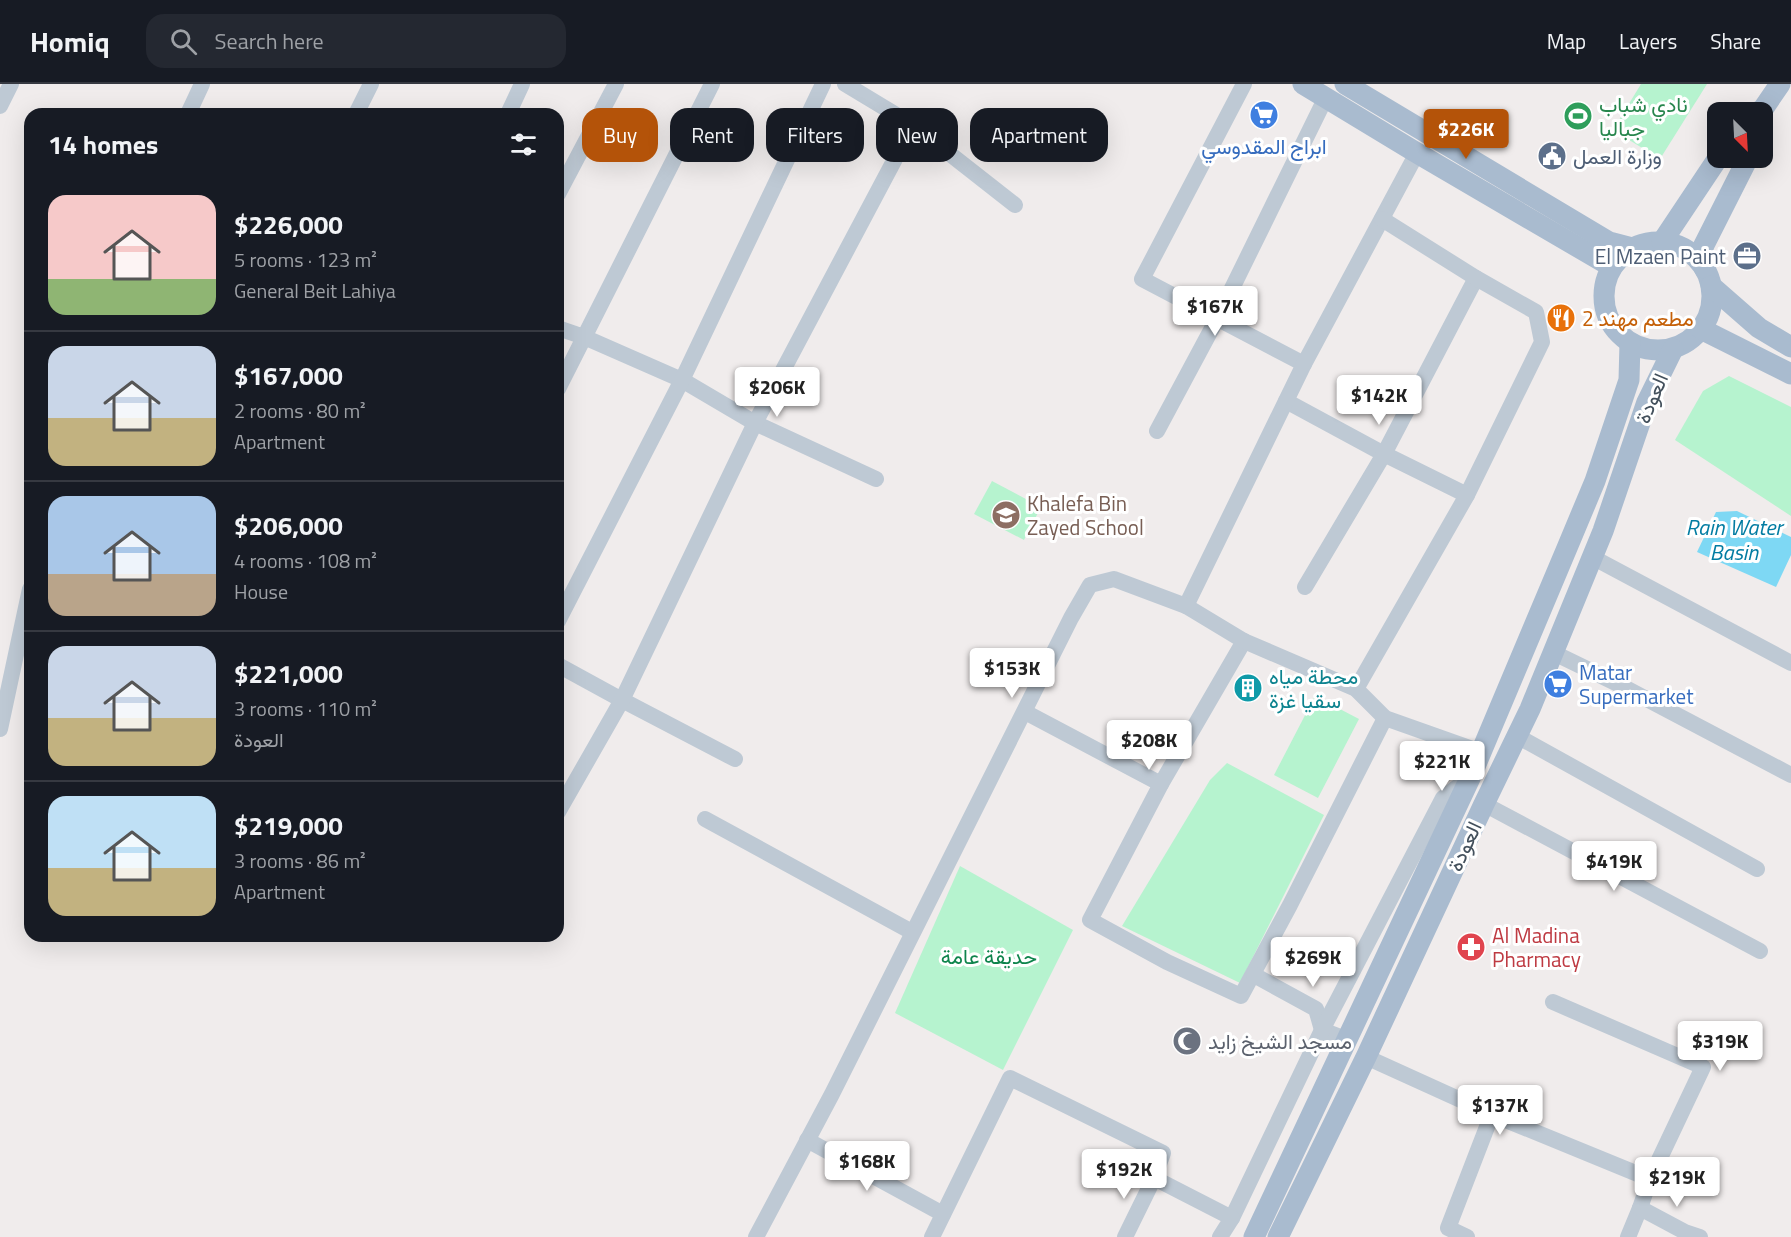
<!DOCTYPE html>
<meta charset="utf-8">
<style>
:root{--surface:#171b24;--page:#242831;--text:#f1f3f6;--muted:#9ea1a6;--line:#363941;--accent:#b45309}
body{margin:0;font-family:"Titillium Web",Vazirmatn,sans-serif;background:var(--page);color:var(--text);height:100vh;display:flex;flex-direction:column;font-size:22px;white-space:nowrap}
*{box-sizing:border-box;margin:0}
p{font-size:20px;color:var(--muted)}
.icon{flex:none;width:33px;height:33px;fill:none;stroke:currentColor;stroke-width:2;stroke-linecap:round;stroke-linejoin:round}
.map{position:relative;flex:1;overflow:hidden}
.sheet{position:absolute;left:24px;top:24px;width:540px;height:834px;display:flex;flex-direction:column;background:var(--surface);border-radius:18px;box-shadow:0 6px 24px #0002}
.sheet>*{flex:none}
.top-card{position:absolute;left:582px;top:24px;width:570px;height:54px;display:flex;gap:12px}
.needle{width:39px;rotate:156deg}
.fabs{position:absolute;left:1707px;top:18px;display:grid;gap:12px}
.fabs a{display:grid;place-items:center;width:66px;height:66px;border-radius:12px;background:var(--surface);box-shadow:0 6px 24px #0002;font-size:30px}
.price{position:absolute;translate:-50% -51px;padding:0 14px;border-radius:6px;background:#fff;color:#222;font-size:20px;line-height:39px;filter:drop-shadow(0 2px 3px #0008)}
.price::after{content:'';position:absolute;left:50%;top:36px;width:18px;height:14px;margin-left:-9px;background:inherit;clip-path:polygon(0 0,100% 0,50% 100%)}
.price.current{background:var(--accent);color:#fff}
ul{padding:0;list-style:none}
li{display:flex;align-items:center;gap:18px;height:150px;padding:0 24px}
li+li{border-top:2px solid var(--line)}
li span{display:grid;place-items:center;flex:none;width:168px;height:120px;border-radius:18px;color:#555}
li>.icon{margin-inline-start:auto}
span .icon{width:72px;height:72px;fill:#fffc;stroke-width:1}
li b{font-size:26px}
h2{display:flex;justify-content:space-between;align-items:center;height:72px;padding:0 24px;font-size:26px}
.tag{padding:0 21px;border-radius:18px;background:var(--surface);box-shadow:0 6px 24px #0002;font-size:21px;line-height:54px}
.tag.current{background:var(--accent);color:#fff}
header{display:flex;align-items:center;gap:36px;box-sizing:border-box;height:84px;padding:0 30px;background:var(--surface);border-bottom:2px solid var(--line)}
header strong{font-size:28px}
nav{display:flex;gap:33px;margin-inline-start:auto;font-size:21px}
.search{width:420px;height:54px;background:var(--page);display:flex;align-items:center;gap:15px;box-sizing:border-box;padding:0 21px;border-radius:18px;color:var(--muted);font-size:22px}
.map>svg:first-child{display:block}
.green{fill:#b6f3cf}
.water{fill:#7ed8f4}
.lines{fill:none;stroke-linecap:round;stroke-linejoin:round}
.minor{stroke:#bec9d4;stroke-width:16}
.major{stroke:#a9bbcf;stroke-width:21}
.labels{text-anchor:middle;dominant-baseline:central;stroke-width:6;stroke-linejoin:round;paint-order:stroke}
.leisure-label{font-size:21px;fill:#27864d;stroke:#fff;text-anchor:start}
.shop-label{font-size:21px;fill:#366cbe;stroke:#fff}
.service-label{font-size:21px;fill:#4e5e75;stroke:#fff;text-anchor:start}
.food-label{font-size:21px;fill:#c56008;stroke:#fff;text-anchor:start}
.street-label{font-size:21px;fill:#43505c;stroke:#fff}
.education-label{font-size:21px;fill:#785e54;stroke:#fff;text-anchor:start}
.culture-label{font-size:21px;fill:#0d838f;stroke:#fff;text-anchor:start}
.health-label{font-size:21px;fill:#be3a42;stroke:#fff;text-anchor:start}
.park-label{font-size:21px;fill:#0e844c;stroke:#fff}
.worship-label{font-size:21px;fill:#5b616d;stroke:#fff;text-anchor:start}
.water-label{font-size:22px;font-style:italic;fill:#027ca2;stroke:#fff}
</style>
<header>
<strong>Homiq</strong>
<div class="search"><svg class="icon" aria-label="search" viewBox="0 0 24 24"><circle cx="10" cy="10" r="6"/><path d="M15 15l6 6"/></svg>Search here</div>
<nav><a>Map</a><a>Layers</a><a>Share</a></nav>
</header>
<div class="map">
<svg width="1791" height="1153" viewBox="0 0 1791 1153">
<rect width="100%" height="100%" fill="#f0ecec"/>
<!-- green -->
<g class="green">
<polygon points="1641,0 1707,0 1660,75 1613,46"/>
<polygon points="1729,292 1791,323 1791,432 1675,356 1703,307"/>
<polygon points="992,397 1041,423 1024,456 974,430"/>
<polygon points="1315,612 1359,635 1318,714 1274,691"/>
<polygon points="1227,679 1324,731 1240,899 1122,842 1210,696"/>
<polygon points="960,782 1073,846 1003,986 895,929"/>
</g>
<!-- water -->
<polygon class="water" points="1737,427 1791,453 1791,471 1776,503 1697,468 1716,428"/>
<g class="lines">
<!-- minor -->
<g class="minor">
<polyline points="845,0 913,41 1015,121"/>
<polyline points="1244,0 1142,195 1304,280"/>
<polyline points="0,22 11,0"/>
<polyline points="188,30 202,0"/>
<polyline points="356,30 371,0"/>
<polyline points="508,30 522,0"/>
<polyline points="558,110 616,0"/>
<polyline points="558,244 584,253 682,296 755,339 876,395"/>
<polyline points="558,305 712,0"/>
<polyline points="1286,317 1384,370 1467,411"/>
<polyline points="1157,347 1217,235 1326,13"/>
<polyline points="1592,473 1791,579"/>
<polyline points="1305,503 1384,370 1476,194"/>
<polyline points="1186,522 1304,280 1417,69"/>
<polyline points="558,537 682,296 823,0"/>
<polyline points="1244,557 1161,700 1090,836 1167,878 1241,912 1290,821 1385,634"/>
<polyline points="1554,569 1620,601 1791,691"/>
<polyline points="558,581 622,616 735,675"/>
<polyline points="1356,605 1467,411 1542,258 1536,228 1476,194 1382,135"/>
<polyline points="1025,628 1161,700"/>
<polyline points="0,645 30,505"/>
<polyline points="1517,652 1757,785"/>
<polyline points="1484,720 1760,867"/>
<polyline points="558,728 622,616 755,339 913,41"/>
<polyline points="705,735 912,848"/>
<polyline points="1254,891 1316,925 1322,946 1348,956"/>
<polyline points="1553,918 1703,983 1650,1095 1640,1124 1628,1153"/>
<polyline points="1366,973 1496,1032 1650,1095"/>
<polyline points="807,1056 943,1130"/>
<polyline points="1640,1124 1685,1148 1700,1153"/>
<polyline points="1232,1134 1322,946 1443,714 1470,693"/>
<polyline points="756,1153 832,1010 1071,534 1090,501 1114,495 1186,522 1244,557 1356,605 1385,634 1481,668"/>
<polyline points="932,1153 1010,994 1163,1069 1154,1094 1232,1134 1220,1153"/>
<polyline points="1125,1153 1154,1094"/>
<polyline points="1467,1153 1448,1144 1492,1030"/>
</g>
<!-- major -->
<g class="major">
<polyline points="1303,0 1417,69 1612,183"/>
<polyline points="1345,0 1609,158 1632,164"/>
<polyline points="1758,28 1763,25 1780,0"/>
<circle cx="1658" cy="212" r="54"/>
<polyline points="1662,158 1718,74"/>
<polyline points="1704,184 1703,163 1748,74"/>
<polyline points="1711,202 1759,244 1791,263"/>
<polyline points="1701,245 1791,290"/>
<polyline points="1254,1153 1471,692 1567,464 1595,397 1629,296 1630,259"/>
<polyline points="1278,1153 1366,973 1484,720 1530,625 1603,447 1647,318 1673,265"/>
</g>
</g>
<!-- icons -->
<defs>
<g id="supermarket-disc" transform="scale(1.5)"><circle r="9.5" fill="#3f7fe0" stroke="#fff"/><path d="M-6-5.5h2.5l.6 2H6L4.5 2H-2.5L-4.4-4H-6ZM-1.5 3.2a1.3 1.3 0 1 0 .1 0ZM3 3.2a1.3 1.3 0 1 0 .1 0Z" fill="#fff"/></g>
<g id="stadium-disc" transform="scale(1.5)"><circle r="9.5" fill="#2e9e5b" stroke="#fff"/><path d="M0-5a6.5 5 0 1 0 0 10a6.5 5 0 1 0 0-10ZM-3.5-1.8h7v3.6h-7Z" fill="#fff"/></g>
<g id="civic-disc" transform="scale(1.5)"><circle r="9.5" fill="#5c6f8a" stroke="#fff"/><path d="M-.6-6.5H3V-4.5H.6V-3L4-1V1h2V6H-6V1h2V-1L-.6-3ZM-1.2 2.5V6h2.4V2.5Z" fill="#fff"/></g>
<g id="office-disc" transform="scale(1.5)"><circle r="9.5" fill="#5c6f8a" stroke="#fff"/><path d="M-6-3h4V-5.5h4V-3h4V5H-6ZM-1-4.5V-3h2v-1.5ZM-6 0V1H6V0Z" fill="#fff"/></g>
<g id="restaurant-disc" transform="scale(1.5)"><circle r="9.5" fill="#e8710a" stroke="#fff"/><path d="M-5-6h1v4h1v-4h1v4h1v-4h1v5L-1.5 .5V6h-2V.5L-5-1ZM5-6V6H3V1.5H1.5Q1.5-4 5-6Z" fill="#fff"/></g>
<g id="school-disc" transform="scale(1.5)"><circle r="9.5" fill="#8d6e63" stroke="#fff"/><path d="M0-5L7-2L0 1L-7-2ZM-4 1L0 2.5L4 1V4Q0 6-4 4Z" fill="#fff"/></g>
<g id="building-disc" transform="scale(1.5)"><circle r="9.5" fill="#0f9aa8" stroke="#fff"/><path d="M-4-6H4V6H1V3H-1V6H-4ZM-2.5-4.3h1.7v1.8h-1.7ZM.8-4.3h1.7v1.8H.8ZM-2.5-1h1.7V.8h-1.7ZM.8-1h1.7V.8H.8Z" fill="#fff"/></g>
<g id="pharmacy-disc" transform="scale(1.5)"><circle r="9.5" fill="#e0444e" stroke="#fff"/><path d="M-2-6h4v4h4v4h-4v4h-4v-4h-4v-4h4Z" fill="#fff"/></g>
<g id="mosque-disc" transform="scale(1.5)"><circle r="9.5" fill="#6b7280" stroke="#fff"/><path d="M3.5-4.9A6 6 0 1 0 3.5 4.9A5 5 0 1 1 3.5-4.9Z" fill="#fff"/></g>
</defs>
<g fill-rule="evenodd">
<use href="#supermarket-disc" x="1264" y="31"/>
<use href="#stadium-disc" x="1578" y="32"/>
<use href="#civic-disc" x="1552" y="72"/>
<use href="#office-disc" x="1747" y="172"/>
<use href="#restaurant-disc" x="1561" y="234"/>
<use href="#school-disc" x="1006" y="431"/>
<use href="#supermarket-disc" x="1558" y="600"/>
<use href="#building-disc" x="1248" y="604"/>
<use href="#pharmacy-disc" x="1471" y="863"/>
<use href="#mosque-disc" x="1187" y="957"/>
</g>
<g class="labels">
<!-- leisure labels -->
<g class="leisure-label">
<text x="1599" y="20">نادي شباب<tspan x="1599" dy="24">جباليا</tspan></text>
</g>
<!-- shop labels -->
<g class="shop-label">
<text x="1264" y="62">ابراج المقدوسي</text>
<text x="1579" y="588" text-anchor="start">Matar<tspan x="1579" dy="24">Supermarket</tspan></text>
</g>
<!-- service labels -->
<g class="service-label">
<text x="1573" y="72">وزارة العمل</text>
<text x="1726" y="172" text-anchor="end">El Mzaen Paint</text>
</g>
<!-- food labels -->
<g class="food-label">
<text x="1582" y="234">مطعم مهند 2</text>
</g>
<!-- street labels -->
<g class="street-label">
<text transform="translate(1651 314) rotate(-67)">العودة</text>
<text transform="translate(1464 762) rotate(-65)">العودة</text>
</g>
<!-- education labels -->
<g class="education-label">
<text x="1027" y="419">Khalefa Bin<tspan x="1027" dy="24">Zayed School</tspan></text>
</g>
<!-- culture labels -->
<g class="culture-label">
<text x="1269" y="592">محطة مياه<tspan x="1269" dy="24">سقيا غزة</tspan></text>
</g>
<!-- health labels -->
<g class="health-label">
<text x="1492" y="851">Al Madina<tspan x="1492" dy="24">Pharmacy</tspan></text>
</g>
<!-- park labels -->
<g class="park-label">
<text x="989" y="872">حديقة عامة</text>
</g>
<!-- worship labels -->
<g class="worship-label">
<text x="1208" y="957">مسجد الشيخ زايد</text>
</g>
<!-- water labels -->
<g class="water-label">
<text x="1734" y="443">Rain Water<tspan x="1734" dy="25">Basin</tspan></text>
</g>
</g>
</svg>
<div class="fabs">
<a><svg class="needle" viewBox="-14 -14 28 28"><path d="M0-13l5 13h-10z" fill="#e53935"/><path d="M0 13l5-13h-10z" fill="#9ea1a6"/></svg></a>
</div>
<b class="price current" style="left:1466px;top:76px">$226K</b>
<b class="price" style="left:1215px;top:253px">$167K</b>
<b class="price" style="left:777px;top:334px">$206K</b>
<b class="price" style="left:1379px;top:342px">$142K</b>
<b class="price" style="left:1012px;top:615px">$153K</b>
<b class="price" style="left:1149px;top:687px">$208K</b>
<b class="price" style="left:1442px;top:708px">$221K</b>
<b class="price" style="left:1614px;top:808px">$419K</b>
<b class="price" style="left:1313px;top:904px">$269K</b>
<b class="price" style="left:1720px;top:988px">$319K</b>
<b class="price" style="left:1500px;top:1052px">$137K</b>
<b class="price" style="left:867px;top:1108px">$168K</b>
<b class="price" style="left:1124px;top:1116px">$192K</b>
<b class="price" style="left:1677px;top:1124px">$219K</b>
<div class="top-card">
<a class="tag current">Buy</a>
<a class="tag">Rent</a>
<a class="tag">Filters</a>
<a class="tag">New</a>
<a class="tag">Apartment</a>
</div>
<section class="sheet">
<h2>14 homes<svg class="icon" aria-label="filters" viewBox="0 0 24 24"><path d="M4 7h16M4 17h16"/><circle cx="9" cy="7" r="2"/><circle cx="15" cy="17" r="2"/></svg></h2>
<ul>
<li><span style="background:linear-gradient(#f6c9c9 70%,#8fb573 0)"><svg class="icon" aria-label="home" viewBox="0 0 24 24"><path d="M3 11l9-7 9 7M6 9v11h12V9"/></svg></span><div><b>$226,000</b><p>5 rooms · 123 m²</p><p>General Beit Lahiya</p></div></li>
<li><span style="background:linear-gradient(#c9d6e8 60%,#c2b280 0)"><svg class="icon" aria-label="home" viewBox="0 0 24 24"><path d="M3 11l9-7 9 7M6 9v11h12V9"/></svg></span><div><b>$167,000</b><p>2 rooms · 80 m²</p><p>Apartment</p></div></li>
<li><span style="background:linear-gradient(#a9c7e8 65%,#b9a48a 0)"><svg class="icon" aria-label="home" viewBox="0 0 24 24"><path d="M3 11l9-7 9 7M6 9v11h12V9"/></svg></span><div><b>$206,000</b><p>4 rooms · 108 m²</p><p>House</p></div></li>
<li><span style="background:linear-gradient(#c9d6e8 60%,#c2b280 0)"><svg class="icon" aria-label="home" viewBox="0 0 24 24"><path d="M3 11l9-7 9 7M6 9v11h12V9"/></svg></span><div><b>$221,000</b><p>3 rooms · 110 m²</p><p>العودة</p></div></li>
<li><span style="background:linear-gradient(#bfe0f5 60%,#c2b280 0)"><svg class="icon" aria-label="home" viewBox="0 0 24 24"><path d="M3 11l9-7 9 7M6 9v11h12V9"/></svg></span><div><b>$219,000</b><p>3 rooms · 86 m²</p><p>Apartment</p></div></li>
</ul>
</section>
</div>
